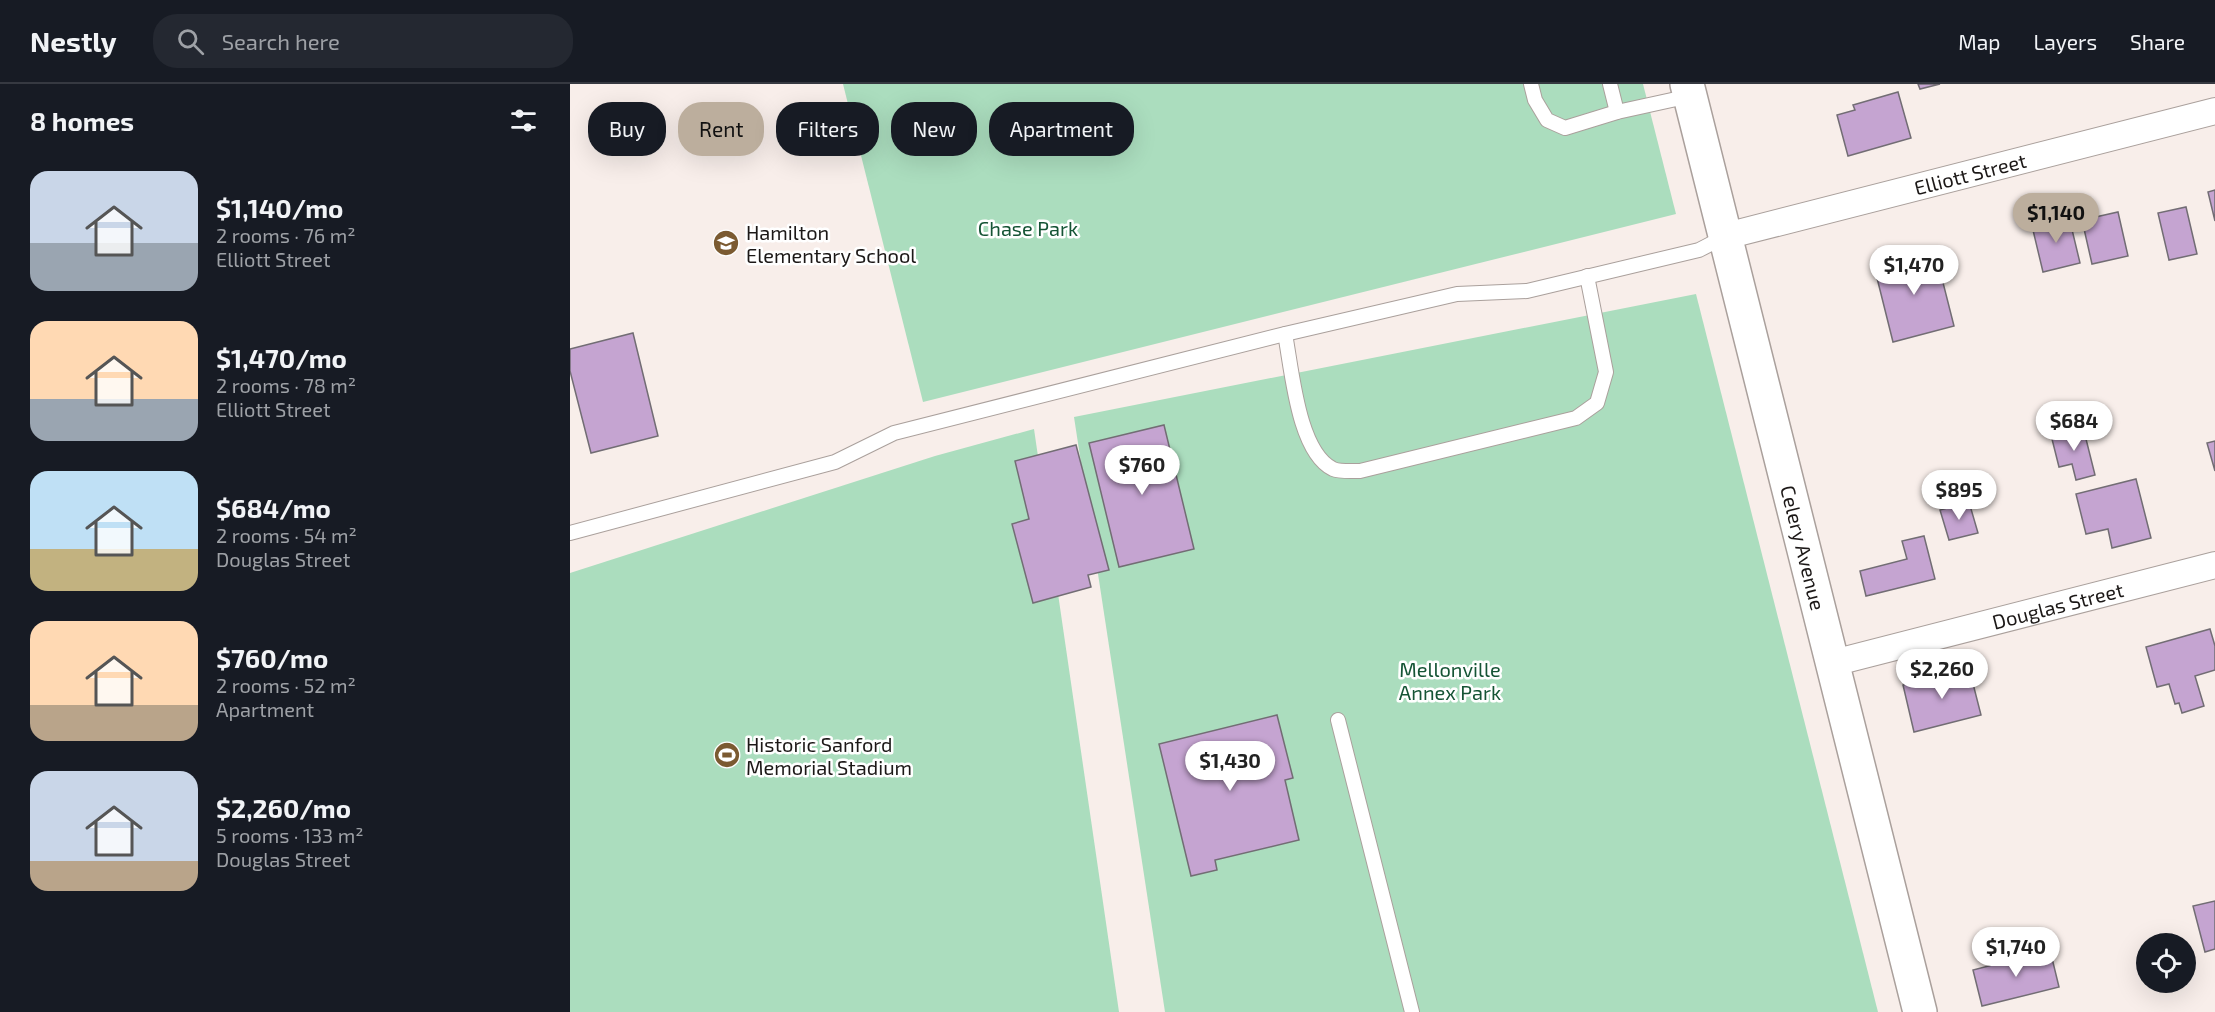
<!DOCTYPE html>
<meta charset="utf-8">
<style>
:root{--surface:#171b24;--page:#242831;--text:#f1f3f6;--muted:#9ea1a6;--line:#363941;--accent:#bcae9d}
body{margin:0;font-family:"Exo 2",sans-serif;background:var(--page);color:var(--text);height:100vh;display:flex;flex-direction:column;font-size:22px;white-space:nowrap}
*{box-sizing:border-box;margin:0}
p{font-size:20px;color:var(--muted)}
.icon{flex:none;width:33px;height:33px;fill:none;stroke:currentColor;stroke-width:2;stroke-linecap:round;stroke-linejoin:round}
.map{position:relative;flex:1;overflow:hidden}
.panel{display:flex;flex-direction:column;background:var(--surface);width:570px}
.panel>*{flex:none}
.hud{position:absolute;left:18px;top:18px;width:570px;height:54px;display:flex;gap:12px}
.controls{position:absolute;left:1566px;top:849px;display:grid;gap:12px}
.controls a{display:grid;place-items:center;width:60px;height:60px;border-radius:50%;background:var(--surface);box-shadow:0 6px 24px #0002;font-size:30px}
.price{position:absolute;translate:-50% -51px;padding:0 14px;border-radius:21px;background:#fff;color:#222;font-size:20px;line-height:39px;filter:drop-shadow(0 2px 3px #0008)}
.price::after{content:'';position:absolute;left:50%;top:36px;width:18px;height:14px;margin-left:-9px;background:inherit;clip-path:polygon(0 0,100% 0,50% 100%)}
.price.on{background:var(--accent);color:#111}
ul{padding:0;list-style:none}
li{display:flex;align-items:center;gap:18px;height:150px;padding:0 30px}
li span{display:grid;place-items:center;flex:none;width:168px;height:120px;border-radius:18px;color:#555}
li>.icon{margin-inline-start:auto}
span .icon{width:72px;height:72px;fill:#fffc;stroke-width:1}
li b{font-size:26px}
h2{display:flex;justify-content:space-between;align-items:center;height:72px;padding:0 30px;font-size:26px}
.chip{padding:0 21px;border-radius:24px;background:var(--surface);box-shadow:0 6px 24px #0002;font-size:21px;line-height:54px}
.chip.on{background:var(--accent);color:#111}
header{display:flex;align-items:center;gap:36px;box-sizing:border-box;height:84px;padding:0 30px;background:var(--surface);border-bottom:2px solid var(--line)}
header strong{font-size:28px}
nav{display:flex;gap:33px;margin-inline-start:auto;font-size:21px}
.search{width:420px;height:54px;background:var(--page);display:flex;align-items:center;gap:15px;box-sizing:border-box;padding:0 21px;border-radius:24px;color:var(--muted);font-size:22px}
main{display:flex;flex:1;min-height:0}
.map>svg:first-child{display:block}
.green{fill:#abddbe}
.building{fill:#c5a4d1;stroke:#726d74;stroke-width:1.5}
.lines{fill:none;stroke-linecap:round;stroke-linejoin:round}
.service-casing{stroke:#aaa09c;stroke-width:16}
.minor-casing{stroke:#aaa09c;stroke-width:28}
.secondary-casing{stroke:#aaa09c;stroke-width:36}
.service{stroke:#fff;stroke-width:14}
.minor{stroke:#fff;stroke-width:26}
.secondary{stroke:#fff;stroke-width:33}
.labels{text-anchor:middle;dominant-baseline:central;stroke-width:5;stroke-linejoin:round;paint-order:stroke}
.street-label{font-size:20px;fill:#1c1817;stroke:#fff}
.park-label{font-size:20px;fill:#155435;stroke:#fff}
.poi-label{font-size:20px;fill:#1c1817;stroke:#fff;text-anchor:start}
</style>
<header>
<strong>Nestly</strong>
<div class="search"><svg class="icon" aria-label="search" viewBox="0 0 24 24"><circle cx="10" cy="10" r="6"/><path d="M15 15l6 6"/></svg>Search here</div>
<nav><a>Map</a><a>Layers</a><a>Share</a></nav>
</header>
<main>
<section class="panel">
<h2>8 homes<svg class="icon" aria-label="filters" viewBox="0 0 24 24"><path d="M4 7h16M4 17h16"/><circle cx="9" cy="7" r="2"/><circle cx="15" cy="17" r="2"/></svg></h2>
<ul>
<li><span style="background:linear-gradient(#c9d6e8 60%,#9aa5b1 0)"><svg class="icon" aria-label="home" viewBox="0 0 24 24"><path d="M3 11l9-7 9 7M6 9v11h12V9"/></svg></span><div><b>$1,140/mo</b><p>2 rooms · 76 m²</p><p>Elliott Street</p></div></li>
<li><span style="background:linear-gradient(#ffd9b3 65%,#9aa5b1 0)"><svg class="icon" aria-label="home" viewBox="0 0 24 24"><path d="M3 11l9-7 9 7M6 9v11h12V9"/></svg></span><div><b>$1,470/mo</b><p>2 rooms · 78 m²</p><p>Elliott Street</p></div></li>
<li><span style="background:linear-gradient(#bfe0f5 65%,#c2b280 0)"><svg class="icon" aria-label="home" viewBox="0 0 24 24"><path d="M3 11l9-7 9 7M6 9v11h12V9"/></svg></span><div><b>$684/mo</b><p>2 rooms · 54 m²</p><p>Douglas Street</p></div></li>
<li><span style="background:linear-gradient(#ffd9b3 70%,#b9a48a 0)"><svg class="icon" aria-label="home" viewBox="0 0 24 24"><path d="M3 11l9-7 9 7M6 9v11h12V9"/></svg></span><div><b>$760/mo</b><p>2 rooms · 52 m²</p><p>Apartment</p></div></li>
<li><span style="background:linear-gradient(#c9d6e8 75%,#b9a48a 0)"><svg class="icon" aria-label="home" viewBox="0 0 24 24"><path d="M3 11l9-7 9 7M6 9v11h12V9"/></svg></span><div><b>$2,260/mo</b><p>5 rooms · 133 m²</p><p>Douglas Street</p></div></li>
</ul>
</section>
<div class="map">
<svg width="1645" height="928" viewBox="0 0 1645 928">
<rect width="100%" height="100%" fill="#f8eeea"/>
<!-- green -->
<g class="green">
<polygon points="273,0 1073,0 1106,130 353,318"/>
<polygon points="1126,210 1308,928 595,928 504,333"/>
<polygon points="464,345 549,928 0,928 0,489 365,372"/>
</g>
<!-- building -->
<g class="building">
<polygon points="1348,0 1370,0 1350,5"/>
<polygon points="1328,8 1341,54 1278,72 1267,31 1285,26 1283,21"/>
<polygon points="1645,106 1645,137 1638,108"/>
<polygon points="1616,123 1627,170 1599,176 1588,129"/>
<polygon points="1548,128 1558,172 1522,180 1512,136"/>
<polygon points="1499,133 1510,179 1473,188 1462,142"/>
<polygon points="1365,167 1384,242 1323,258 1304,182"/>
<polygon points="63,249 88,352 21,369 0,287 0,265"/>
<polygon points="594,341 624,465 549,483 519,359"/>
<polygon points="1513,343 1525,391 1506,396 1502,380 1489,383 1481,351"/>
<polygon points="1645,357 1645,387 1637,359"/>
<polygon points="506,361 539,486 518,491 521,503 463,519 442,440 459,435 445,377"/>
<polygon points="1566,395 1581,454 1542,464 1538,445 1516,450 1506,410"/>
<polygon points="1399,418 1408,449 1379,456 1370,426"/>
<polygon points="1354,452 1365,495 1296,512 1290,487 1337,475 1332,457"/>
<polygon points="1640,545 1645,562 1645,586 1625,592 1634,622 1612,629 1609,619 1605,620 1599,600 1587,603 1576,563"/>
<polygon points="1399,584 1411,631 1344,648 1333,601"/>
<polygon points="707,631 723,694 715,696 729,756 645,776 647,786 621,792 589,660"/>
<polygon points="1645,817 1645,865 1635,868 1623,822"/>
<polygon points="1480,866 1489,903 1412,922 1403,886"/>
</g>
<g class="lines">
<!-- service casing -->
<g class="service-casing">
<g id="service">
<polyline points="961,0 965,16 977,36 995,44 1047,28 1120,12"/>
<polyline points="1040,0 1047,28"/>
<path d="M715,250C722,286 728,368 763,385C770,388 782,387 790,387L1006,334L1027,319L1036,288L1017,192"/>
<polyline points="0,449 265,378 324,349 715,250 887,210 957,207 1129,166 1156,152"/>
<polyline points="768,636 842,928"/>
</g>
</g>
<!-- minor casing -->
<g class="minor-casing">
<g id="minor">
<path id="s1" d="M1156,152L1645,27"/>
<path id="s2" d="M1263,579L1645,481"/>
</g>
</g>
<!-- secondary casing -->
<g class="secondary-casing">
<g id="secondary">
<path id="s3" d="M1117,0L1350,928"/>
</g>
</g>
<!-- service -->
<use href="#service" class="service"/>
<!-- minor -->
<use href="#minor" class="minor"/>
<!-- secondary -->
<use href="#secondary" class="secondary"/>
</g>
<!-- icons -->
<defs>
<g id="school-disc" transform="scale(1.35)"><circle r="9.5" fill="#7b5a31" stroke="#fff"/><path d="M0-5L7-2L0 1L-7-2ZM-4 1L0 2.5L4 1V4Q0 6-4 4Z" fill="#fff"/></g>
<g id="stadium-disc" transform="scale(1.35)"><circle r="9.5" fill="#7b5a31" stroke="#fff"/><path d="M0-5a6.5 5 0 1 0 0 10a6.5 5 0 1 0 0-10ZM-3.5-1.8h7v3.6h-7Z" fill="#fff"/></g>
</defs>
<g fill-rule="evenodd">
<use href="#school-disc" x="156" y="159"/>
<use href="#stadium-disc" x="157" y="671"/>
</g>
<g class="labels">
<!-- street labels -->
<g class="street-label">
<text stroke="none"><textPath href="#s1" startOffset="252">Elliott Street</textPath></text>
<text stroke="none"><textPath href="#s3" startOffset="478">Celery Avenue</textPath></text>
<text stroke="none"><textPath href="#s2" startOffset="232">Douglas Street</textPath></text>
</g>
<!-- park labels -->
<g class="park-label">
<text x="458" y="144">Chase Park</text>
<text x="880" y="585">Mellonville<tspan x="880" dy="23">Annex Park</tspan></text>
</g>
<!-- poi labels -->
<g class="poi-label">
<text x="176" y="148">Hamilton<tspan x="176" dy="23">Elementary School</tspan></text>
<text x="176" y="660">Historic Sanford<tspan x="176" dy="23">Memorial Stadium</tspan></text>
</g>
</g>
</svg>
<div class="controls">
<a><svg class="icon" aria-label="locate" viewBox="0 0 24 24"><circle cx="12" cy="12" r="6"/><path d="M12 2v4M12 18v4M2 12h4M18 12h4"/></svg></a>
</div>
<b class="price on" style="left:1486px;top:160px">$1,140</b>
<b class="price" style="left:1344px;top:212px">$1,470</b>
<b class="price" style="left:1504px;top:368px">$684</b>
<b class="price" style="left:572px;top:412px">$760</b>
<b class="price" style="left:1389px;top:437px">$895</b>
<b class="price" style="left:1372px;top:616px">$2,260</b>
<b class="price" style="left:660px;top:708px">$1,430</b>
<b class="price" style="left:1446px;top:894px">$1,740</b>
<div class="hud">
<a class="chip">Buy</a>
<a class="chip on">Rent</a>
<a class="chip">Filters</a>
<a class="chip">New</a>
<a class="chip">Apartment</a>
</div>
</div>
</main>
